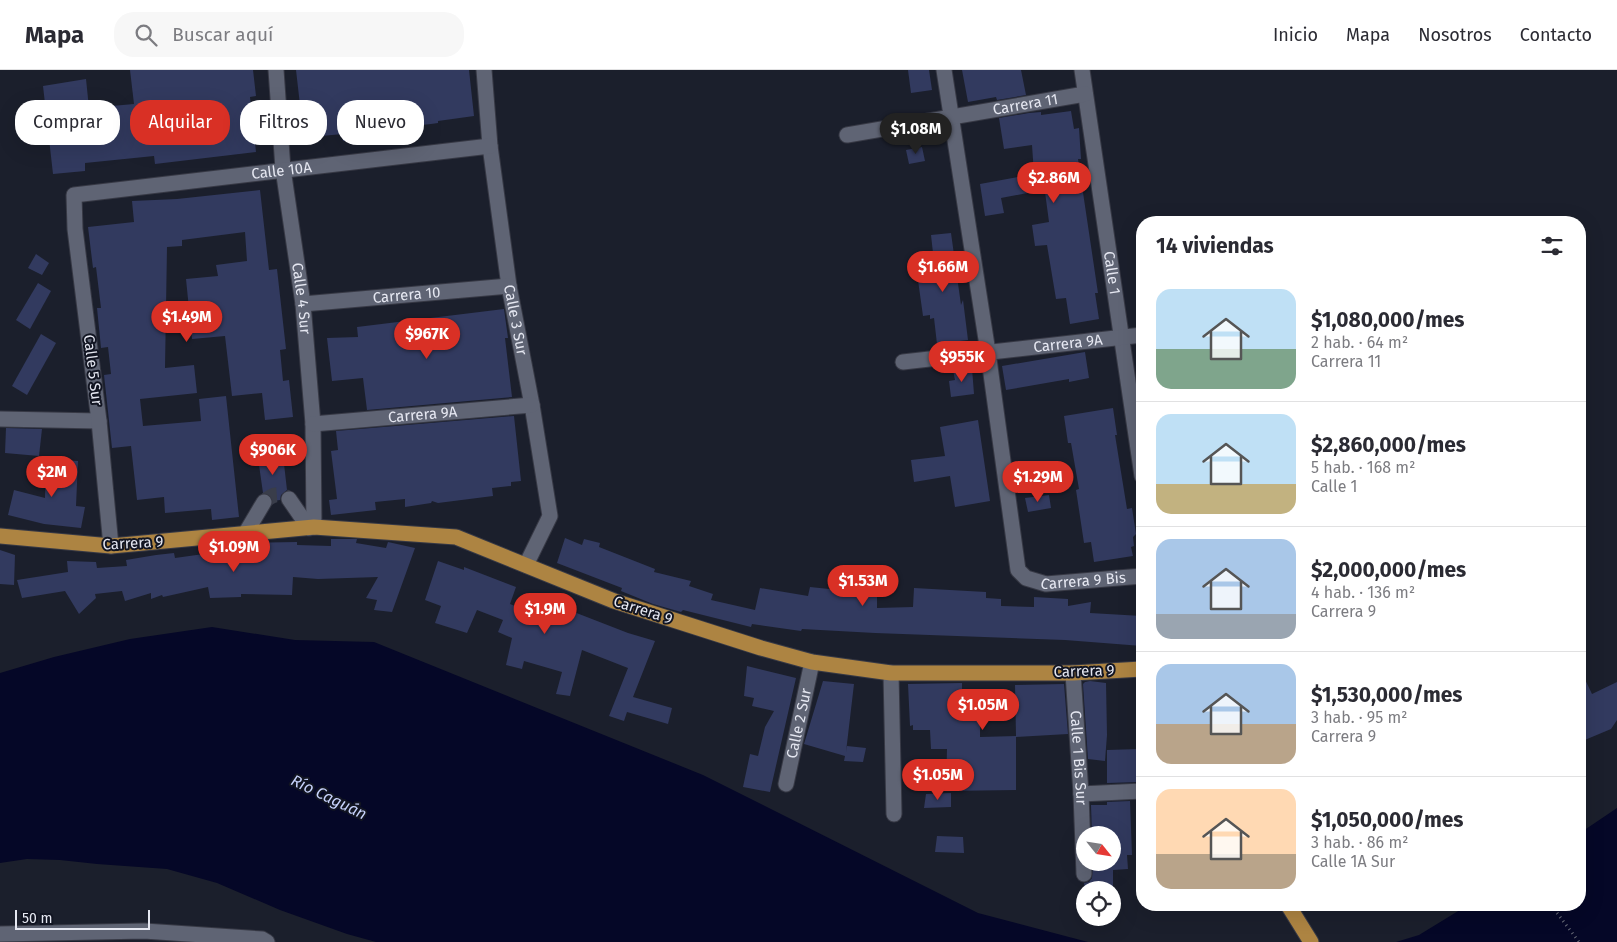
<!DOCTYPE html>
<html lang="es">
<meta charset="utf-8">
<style>
:root{--surface:#fff;--page:#f7f7f7;--text:#2b2b33;--muted:#7c7c81;--line:#e1e1e2;--accent:#d93025}
body{margin:0;font-family:"Fira Sans",sans-serif;background:var(--page);color:var(--text);height:100vh;display:flex;flex-direction:column;font-size:19px;white-space:nowrap}
*{box-sizing:border-box;margin:0}
p{font-size:16px;color:var(--muted)}
.icon{flex:none;width:28px;height:28px;fill:none;stroke:currentColor;stroke-width:2;stroke-linecap:round;stroke-linejoin:round}
.map{position:relative;flex:1;overflow:hidden}
.panel{position:absolute;left:1136px;top:146px;width:450px;height:695px;display:flex;flex-direction:column;background:var(--surface);border-radius:20px;box-shadow:0 5px 20px #0002}
.panel>*{flex:none}
.guide{position:absolute;left:15px;top:30px;width:475px;height:45px;display:flex;gap:10px}
.needle{width:32px;rotate:120deg}
.fabs{position:absolute;left:1076px;top:756px;display:grid;gap:10px}
.fabs a{display:grid;place-items:center;width:45px;height:45px;border-radius:50%;background:var(--surface);box-shadow:0 5px 20px #0002;font-size:25px}
.scale{position:absolute;left:15px;bottom:12px;width:135px;box-sizing:border-box;padding-left:5px;border:2px solid #e5e7f1;border-top:0;font-size:14px;line-height:18px;white-space:nowrap;color:#e5e7f1;-webkit-text-stroke:4px #121522;paint-order:stroke}
.price{position:absolute;translate:-50% -42px;padding:0 11px;border-radius:18px;background:var(--accent);color:#fff;font-size:16px;line-height:32px;filter:drop-shadow(0 1px 2px #0008)}
.price::after{content:'';position:absolute;left:50%;top:30px;width:15px;height:11px;margin-left:-8px;background:inherit;clip-path:polygon(0 0,100% 0,50% 100%)}
.price.on{background:#222;color:#fff}
ul{padding:0;list-style:none}
li{display:flex;align-items:center;gap:15px;height:125px;padding:0 20px}
li+li{border-top:1px solid var(--line)}
li span{display:grid;place-items:center;flex:none;width:140px;height:100px;border-radius:15px;color:#555}
li>.icon{margin-inline-start:auto}
span .icon{width:60px;height:60px;fill:#fffc;stroke-width:1}
li b{font-size:21px}
h2{display:flex;justify-content:space-between;align-items:center;height:60px;padding:0 20px;font-size:21px}
.chip{padding:0 18px;border-radius:20px;background:var(--surface);box-shadow:0 5px 20px #0002;font-size:18px;line-height:45px}
.chip.on{background:var(--accent);color:#fff}
header{display:flex;align-items:center;gap:30px;box-sizing:border-box;height:70px;padding:0 25px;background:var(--surface);border-bottom:1px solid var(--line)}
header strong{font-size:24px}
nav{display:flex;gap:28px;margin-inline-start:auto;font-size:18px}
.search{width:350px;height:45px;background:var(--page);display:flex;align-items:center;gap:12px;box-sizing:border-box;padding:0 18px;border-radius:20px;color:var(--muted);font-size:19px}
.map>svg:first-child{display:block}
.water{fill:#050727}
.building{fill:#323a5f}
.lines{fill:none;stroke-linecap:round;stroke-linejoin:round}
.minor-tunnel{stroke:#393d4a;stroke-width:15;stroke-dasharray:15 8;stroke-linecap:butt}
.minor-casing{stroke:#373945;stroke-width:17}
.major-casing{stroke:#373945;stroke-width:17}
.path{stroke:#6b6e7a;stroke-width:3;stroke-dasharray:1 4;stroke-linecap:butt}
.minor{stroke:#5f6474;stroke-width:15}
.major{stroke:#ad8442;stroke-width:15}
.labels{text-anchor:middle;dominant-baseline:central;stroke-width:4;stroke-linejoin:round;paint-order:stroke}
.street-label{font-size:15px;fill:#e5e7f1;stroke:#121522}
.water-label{font-size:16px;font-style:italic;fill:#c8d3fc;stroke:#121522}
</style>
<header>
<strong>Mapa</strong>
<div class="search"><svg class="icon" aria-label="search" viewBox="0 0 24 24"><circle cx="10" cy="10" r="6"/><path d="M15 15l6 6"/></svg>Buscar aquí</div>
<nav><a>Inicio</a><a>Mapa</a><a>Nosotros</a><a>Contacto</a></nav>
</header>
<div class="map">
<svg width="1617" height="872" viewBox="0 0 1617 872">
<rect width="100%" height="100%" fill="#1b1f2c"/>
<!-- water -->
<g class="water">
<polygon points="212,557 295,570 374,572 703,705 978,843 1088,872 376,872 347,864 280,840 217,813 167,799 97,794 60,790 27,789 0,793 0,603 54,587 130,569"/>
<polygon points="1617,738 1617,872 1396,872 1419,865 1468,835 1580,835 1580,763"/>
</g>
<!-- building -->
<g class="building">
<polygon points="130,0 253,0 256,26 250,27 256,82 155,94 154,86 85,93 85,101 53,104 43,16 86,9 89,38 134,34"/>
<polygon points="296,0 469,0 474,46 438,51 438,53 431,54 364,61 365,69 343,71 343,64 299,68 296,35 300,35"/>
<polygon points="908,0 929,0 932,20 911,23"/>
<polygon points="962,0 1021,0 1026,25 997,30 996,27 968,32"/>
<polygon points="1071,41 1074,59 1079,58 1081,89 1078,89 1098,223 1095,223 1099,249 1070,254 1066,228 1056,229 1047,175 1035,176 1032,155 1049,152 1045,122 1043,120 1001,128 1004,143 985,146 980,114 1034,104 1032,75 1004,79 999,48 1029,43 1041,42 1041,45"/>
<polygon points="922,77 925,91 909,94 906,80"/>
<polygon points="260,120 269,200 277,199 286,279 280,280 283,311 289,310 293,347 265,350 262,323 232,326 225,266 192,269 186,209 218,206 216,195 247,191 245,162 182,170 182,176 167,177 165,298 194,295 197,323 140,329 143,356 201,351 199,329 226,326 239,447 212,450 211,439 165,443 164,427 137,430 131,376 112,378 104,305 111,304 108,277 101,278 97,238 101,238 96,197 93,198 88,157 134,152 132,131 177,129"/>
<polygon points="951,163 961,235 963,230 968,270 937,274 934,248 930,249 930,245 923,246 917,203 935,201 931,165"/>
<polygon points="36,184 49,193 42,205 28,198"/>
<polygon points="38,213 51,221 30,259 16,250"/>
<polygon points="504,239 508,268 505,268 512,327 367,340 363,308 332,311 327,268 358,267 357,257"/>
<polygon points="41,264 56,273 27,325 12,316"/>
<polygon points="1085,282 1089,308 1069,312 1069,309 1006,320 1002,296"/>
<polygon points="972,298 974,324 951,327 949,311 955,310 953,300"/>
<polygon points="1113,338 1117,365 1115,365 1127,439 1132,438 1136,464 1133,467 1134,476 1131,477 1133,486 1094,492 1091,472 1084,473 1076,420 1079,419 1071,373 1068,373 1064,346"/>
<polygon points="514,346 521,411 511,412 511,416 492,418 493,426 438,433 432,431 431,433 405,437 405,429 375,432 376,440 331,445 329,430 337,429 331,381 338,380 336,361"/>
<polygon points="978,350 990,431 955,437 950,406 914,412 911,390 945,386 940,357"/>
<polygon points="6,358 42,359 39,386 5,383"/>
<polygon points="283,385 287,420 281,425 280,430 273,431 269,424 263,423 258,388"/>
<polygon points="46,389 78,391 76,436 85,437 81,458 44,454 8,445 14,420 45,428"/>
<polygon points="1049,425 1051,438 1028,442 1025,428"/>
<polygon points="565,468 582,475 584,469 600,473 599,477 655,499 654,502 691,511 689,516 713,524 711,530 755,540 760,518 808,526 810,517 877,524 877,538 913,537 914,518 986,522 986,528 1001,529 1001,536 1034,537 1034,527 1068,529 1068,536 1091,532 1090,543 1142,546 1142,576 1065,570 875,563 802,559 801,561 752,554 751,557 683,540 681,542 653,534 621,521 622,518 557,493"/>
<polygon points="331,469 357,469 356,473 386,478 388,472 415,478 392,542 374,540 377,530 366,528 378,507 318,509 293,507 292,525 241,524 241,527 210,528 208,517 163,527 162,525 151,529 151,523 125,531 122,521 95,524 96,528 79,544 65,521 22,528 17,510 68,502 67,491 96,492 97,498 127,496 126,490 156,485 174,483 175,488 218,482 242,482 242,473 297,472 297,475 331,476"/>
<polygon points="0,480 15,485 14,515 0,514"/>
<polygon points="438,491 464,500 464,497 516,517 510,534 538,545 543,530 628,563 655,571 633,627 672,638 668,654 627,642 624,651 609,646 628,598 582,580 570,626 556,624 562,602 524,591 522,599 506,595 512,568 498,562 503,550 477,540 467,563 435,553 441,536 425,530"/>
<polygon points="747,596 796,608 770,722 743,717 750,684 758,686 765,657 774,641 752,636 754,628 744,626"/>
<polygon points="1580,599 1592,624 1617,612 1617,650 1611,659 1580,672"/>
<polygon points="823,611 854,614 846,682 847,676 866,678 863,692 844,691 845,686 804,674"/>
<polygon points="1090,611 1106,613 1107,665 1105,691 1088,689 1083,614 1085,612"/>
<polygon points="962,613 962,619 966,619 966,623 980,622 980,667 1016,666 1015,615 1064,614 1068,664 1016,667 1016,720 946,721 947,679 931,679 930,660 913,660 913,655 910,656 908,614"/>
<polygon points="1139,679 1139,712 1107,713 1107,680"/>
<polygon points="951,723 951,737 924,738 926,724"/>
<polygon points="1130,731 1132,785 1127,785 1128,799 1113,800 1113,820 1085,820 1084,813 1089,812 1092,808 1093,792 1112,792 1112,765 1092,765 1091,735 1107,735 1107,732"/>
<polygon points="937,766 963,767 964,783 935,782"/>
</g>
<g class="lines">
<!-- minor-tunnel -->
<path class="minor-tunnel" d="M264,432C272,424 279,422 289,429"/>
<!-- minor casing -->
<g class="minor-casing">
<g id="minor">
<path id="s1" d="M276,0L283,99L303,234L313,354L314,457"/>
<path id="s2" d="M484,0L490,76L509,216L532,335L550,446L526,495"/>
<path id="s3" d="M944,0L988,282L1018,500L1026,508L1046,514L1142,506"/>
<path id="s4" d="M1082,0L1142,406"/>
<path id="s5" d="M847,65L1085,24"/>
<path id="s6" d="M303,234L509,216"/>
<path id="s7" d="M903,292L1142,265"/>
<polyline points="0,349 99,351"/>
<path id="s8" d="M313,354L532,335"/>
<polyline points="289,429 309,458"/>
<polyline points="245,464 264,432"/>
<path id="s9" d="M111,476L99,351L75,159L74,125L490,76"/>
<polyline points="891,603 894,744"/>
<path id="s10" d="M1073,603L1081,724L1084,804"/>
<path id="s11" d="M786,714L812,592"/>
<polyline points="1081,724 1142,721"/>
<polyline points="0,864 144,861 262,869 267,872"/>
</g>
</g>
<!-- major casing -->
<g class="major-casing">
<g id="major">
<polyline points="0,466 111,476 314,457 456,467 614,531 761,578 812,592 891,603 1073,603 1142,599"/>
<polyline points="1288,835 1311,872"/>
</g>
</g>
<!-- path -->
<polyline class="path" points="1551,835 1579,872"/>
<!-- minor -->
<use href="#minor" class="minor"/>
<!-- major -->
<use href="#major" class="major"/>
</g>
<g class="labels">
<!-- street labels -->
<g class="street-label">
<text stroke="none"><textPath href="#s5" startOffset="181">Carrera 11</textPath></text>
<text stroke="none"><textPath href="#s9" startOffset="562">Calle 10A</textPath></text>
<text stroke="none"><textPath href="#s4" startOffset="205">Calle 1</textPath></text>
<text stroke="none"><textPath href="#s6" startOffset="104">Carrera 10</textPath></text>
<text stroke="none"><textPath href="#s1" startOffset="230">Calle 4 Sur</textPath></text>
<text stroke="none"><textPath href="#s2" startOffset="252">Calle 3 Sur</textPath></text>
<text stroke="none"><textPath href="#s7" startOffset="166">Carrera 9A</textPath></text>
<text transform="translate(93 300) rotate(83)">Calle 5 Sur</text>
<text stroke="none"><textPath href="#s8" startOffset="110">Carrera 9A</textPath></text>
<text transform="translate(133 473) rotate(-3)">Carrera 9</text>
<text stroke="none"><textPath href="#s3" startOffset="575">Carrera 9 Bis</textPath></text>
<text transform="translate(643 540) rotate(18)">Carrera 9</text>
<text transform="translate(1084 601) rotate(-2)">Carrera 9</text>
<text stroke="none"><textPath href="#s11" startOffset="62">Calle 2 Sur</textPath></text>
<text stroke="none"><textPath href="#s10" startOffset="85">Calle 1 Bis Sur</textPath></text>
</g>
<!-- water labels -->
<g class="water-label">
<text transform="translate(329 727) rotate(26)">Río Caguán</text>
</g>
</g>
</svg>
<div class="fabs">
<a><svg class="needle" viewBox="-14 -14 28 28"><path d="M0-13l5 13h-10z" fill="#e53935"/><path d="M0 13l5-13h-10z" fill="#7c7c81"/></svg></a>
<a><svg class="icon" aria-label="locate" viewBox="0 0 24 24"><circle cx="12" cy="12" r="6"/><path d="M12 2v4M12 18v4M2 12h4M18 12h4"/></svg></a>
</div>
<div class="scale">50 m</div>
<b class="price on" style="left:916px;top:85px">$1.08M</b>
<b class="price" style="left:1054px;top:134px">$2.86M</b>
<b class="price" style="left:943px;top:223px">$1.66M</b>
<b class="price" style="left:187px;top:273px">$1.49M</b>
<b class="price" style="left:427px;top:290px">$967K</b>
<b class="price" style="left:962px;top:313px">$955K</b>
<b class="price" style="left:273px;top:406px">$906K</b>
<b class="price" style="left:52px;top:428px">$2M</b>
<b class="price" style="left:1038px;top:433px">$1.29M</b>
<b class="price" style="left:234px;top:503px">$1.09M</b>
<b class="price" style="left:863px;top:537px">$1.53M</b>
<b class="price" style="left:545px;top:565px">$1.9M</b>
<b class="price" style="left:983px;top:661px">$1.05M</b>
<b class="price" style="left:938px;top:731px">$1.05M</b>
<div class="guide">
<a class="chip">Comprar</a>
<a class="chip on">Alquilar</a>
<a class="chip">Filtros</a>
<a class="chip">Nuevo</a>
</div>
<section class="panel">
<h2>14 viviendas<svg class="icon" aria-label="filters" viewBox="0 0 24 24"><path d="M4 7h16M4 17h16"/><circle cx="9" cy="7" r="2"/><circle cx="15" cy="17" r="2"/></svg></h2>
<ul>
<li><span style="background:linear-gradient(#bfe0f5 60%,#7fa58c 0)"><svg class="icon" aria-label="home" viewBox="0 0 24 24"><path d="M3 11l9-7 9 7M6 9v11h12V9"/></svg></span><div><b>$1,080,000/mes</b><p>2 hab. · 64 m²</p><p>Carrera 11</p></div></li>
<li><span style="background:linear-gradient(#bfe0f5 70%,#c2b280 0)"><svg class="icon" aria-label="home" viewBox="0 0 24 24"><path d="M3 11l9-7 9 7M6 9v11h12V9"/></svg></span><div><b>$2,860,000/mes</b><p>5 hab. · 168 m²</p><p>Calle 1</p></div></li>
<li><span style="background:linear-gradient(#a9c7e8 75%,#9aa5b1 0)"><svg class="icon" aria-label="home" viewBox="0 0 24 24"><path d="M3 11l9-7 9 7M6 9v11h12V9"/></svg></span><div><b>$2,000,000/mes</b><p>4 hab. · 136 m²</p><p>Carrera 9</p></div></li>
<li><span style="background:linear-gradient(#a9c7e8 60%,#b9a48a 0)"><svg class="icon" aria-label="home" viewBox="0 0 24 24"><path d="M3 11l9-7 9 7M6 9v11h12V9"/></svg></span><div><b>$1,530,000/mes</b><p>3 hab. · 95 m²</p><p>Carrera 9</p></div></li>
<li><span style="background:linear-gradient(#ffd9b3 65%,#b9a48a 0)"><svg class="icon" aria-label="home" viewBox="0 0 24 24"><path d="M3 11l9-7 9 7M6 9v11h12V9"/></svg></span><div><b>$1,050,000/mes</b><p>3 hab. · 86 m²</p><p>Calle 1A Sur</p></div></li>
</ul>
</section>
</div>
